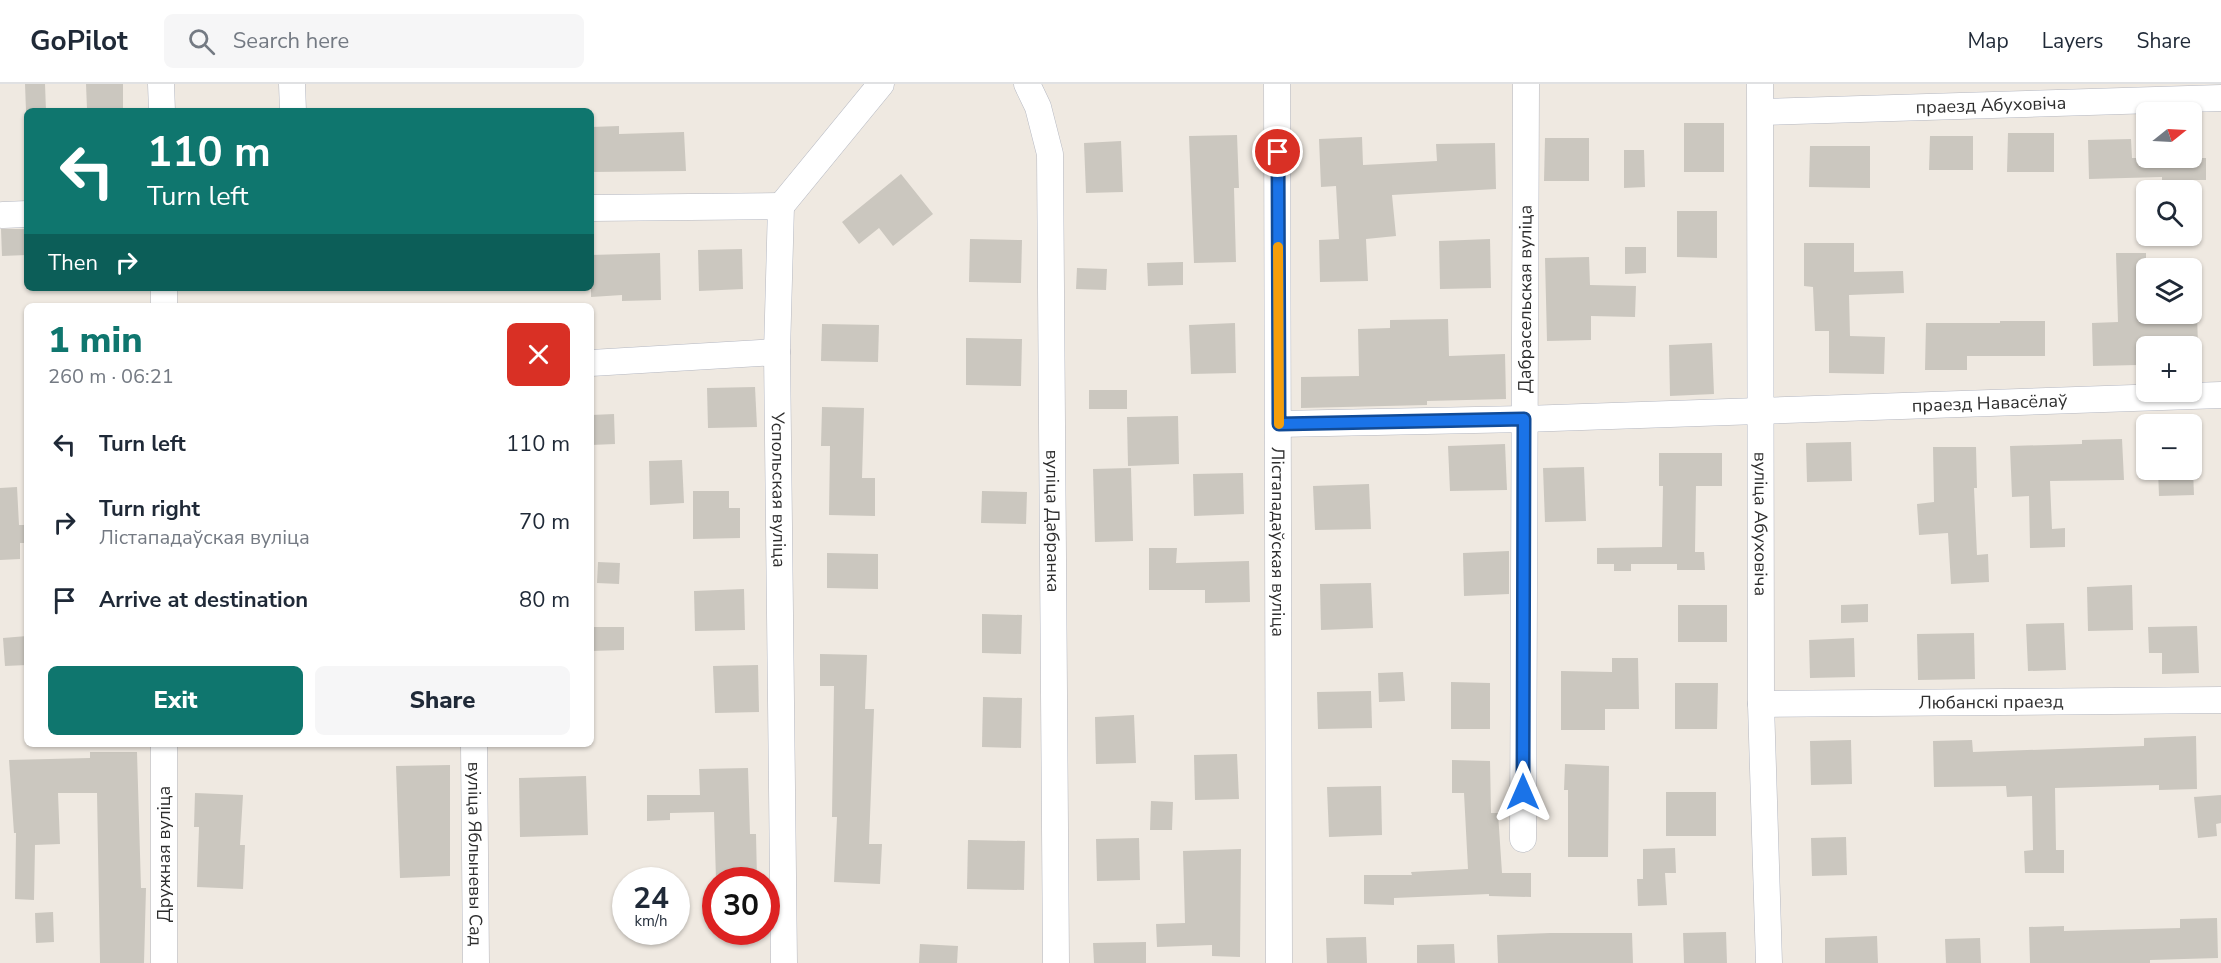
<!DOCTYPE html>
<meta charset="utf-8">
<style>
:root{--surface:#fff;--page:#f6f6f7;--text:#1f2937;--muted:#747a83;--line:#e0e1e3;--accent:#0f766e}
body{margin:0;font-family:"Nunito Sans",sans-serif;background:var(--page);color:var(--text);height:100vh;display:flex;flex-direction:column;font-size:22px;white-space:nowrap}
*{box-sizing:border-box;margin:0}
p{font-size:20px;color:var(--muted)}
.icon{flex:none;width:33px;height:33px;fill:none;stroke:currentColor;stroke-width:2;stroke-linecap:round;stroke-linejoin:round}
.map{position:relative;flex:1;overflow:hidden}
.details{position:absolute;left:24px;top:219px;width:570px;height:444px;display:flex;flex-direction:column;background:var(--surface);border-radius:9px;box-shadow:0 2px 4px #0004}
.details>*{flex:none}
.top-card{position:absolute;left:24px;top:24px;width:570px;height:183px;border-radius:9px;box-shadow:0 2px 4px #0004;background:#0f766e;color:#fff;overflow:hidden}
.needle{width:39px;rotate:72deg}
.tools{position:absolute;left:2136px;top:18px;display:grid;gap:12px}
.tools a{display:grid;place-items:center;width:66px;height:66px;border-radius:9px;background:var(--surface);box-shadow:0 2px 4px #0004;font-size:30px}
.speed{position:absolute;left:612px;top:783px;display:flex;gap:12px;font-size:30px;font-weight:700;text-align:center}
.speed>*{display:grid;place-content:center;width:78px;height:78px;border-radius:50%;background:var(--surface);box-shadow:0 2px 4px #0004;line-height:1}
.speed small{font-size:15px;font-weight:400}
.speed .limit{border:9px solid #d22;background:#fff;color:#111}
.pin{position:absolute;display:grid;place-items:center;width:51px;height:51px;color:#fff;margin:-26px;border:3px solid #fff;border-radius:50%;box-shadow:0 2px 6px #0007}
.me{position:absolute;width:66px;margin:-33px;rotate:0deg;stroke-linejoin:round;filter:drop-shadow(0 0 4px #0008)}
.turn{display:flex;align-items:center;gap:21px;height:126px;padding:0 24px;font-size:27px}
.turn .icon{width:78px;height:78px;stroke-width:2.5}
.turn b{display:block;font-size:42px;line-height:51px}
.then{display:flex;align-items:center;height:57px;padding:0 24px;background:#0003;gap:12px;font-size:22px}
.round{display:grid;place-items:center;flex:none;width:63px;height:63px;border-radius:9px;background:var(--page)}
.headline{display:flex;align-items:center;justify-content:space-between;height:102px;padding:0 24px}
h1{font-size:36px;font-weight:800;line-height:45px;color:var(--accent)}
.button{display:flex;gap:12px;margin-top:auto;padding:12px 24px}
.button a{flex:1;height:69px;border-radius:9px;background:var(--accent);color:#fff;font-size:24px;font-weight:800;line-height:69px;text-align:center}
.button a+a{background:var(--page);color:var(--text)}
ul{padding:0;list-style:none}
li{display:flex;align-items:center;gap:18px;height:78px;padding:0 24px}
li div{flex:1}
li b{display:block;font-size:22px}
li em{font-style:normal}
header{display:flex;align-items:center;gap:36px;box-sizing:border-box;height:84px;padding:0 30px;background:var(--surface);border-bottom:2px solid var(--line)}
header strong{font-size:28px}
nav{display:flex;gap:33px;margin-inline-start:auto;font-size:21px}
.search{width:420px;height:54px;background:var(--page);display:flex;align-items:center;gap:15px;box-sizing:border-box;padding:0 21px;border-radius:9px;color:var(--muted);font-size:22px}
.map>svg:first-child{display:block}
.building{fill:#cbc7bf}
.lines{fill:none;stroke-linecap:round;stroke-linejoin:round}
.minor-casing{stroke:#b4b7c1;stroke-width:27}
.minor{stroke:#fff;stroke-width:26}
.route-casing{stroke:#114b97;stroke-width:15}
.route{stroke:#1a73e8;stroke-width:10}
.slow{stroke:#f59e0b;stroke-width:10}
.labels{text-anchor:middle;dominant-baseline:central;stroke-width:5;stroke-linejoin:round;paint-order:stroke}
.street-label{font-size:18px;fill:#2e2e2e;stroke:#fff}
</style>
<header>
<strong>GoPilot</strong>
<div class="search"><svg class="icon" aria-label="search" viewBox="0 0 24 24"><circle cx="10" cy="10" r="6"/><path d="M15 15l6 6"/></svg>Search here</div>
<nav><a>Map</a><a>Layers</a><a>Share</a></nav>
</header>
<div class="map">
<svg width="2221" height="879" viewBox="0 0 2221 879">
<rect width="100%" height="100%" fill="#efe9e1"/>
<!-- building -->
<g class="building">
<polygon points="25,0 45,0 46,27 26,27"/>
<polygon points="86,0 123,0 123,25 87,25"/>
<rect x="1684" y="39" width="40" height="49"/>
<polygon points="619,42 619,50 684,48 686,87 591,88 591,43"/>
<polygon points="2008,49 2054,49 2054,88 2007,88"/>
<polygon points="1237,51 1239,104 1234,104 1236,178 1194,179 1189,52"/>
<polygon points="1930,52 1973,52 1973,86 1929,86"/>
<polygon points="1362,53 1363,81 1437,77 1436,60 1495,59 1496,105 1392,111 1396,152 1366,155 1368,197 1320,198 1319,156 1339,155 1336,102 1321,103 1319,55"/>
<polygon points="1545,54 1589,54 1589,97 1544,97"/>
<polygon points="2131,55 2132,74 2206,74 2206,96 2162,96 2162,93 2089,95 2088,56"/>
<polygon points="1121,57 1123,108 1086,109 1084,59"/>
<polygon points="1810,62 1870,62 1870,104 1809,103"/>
<polygon points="1624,66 1644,66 1645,103 1624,104"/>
<polygon points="901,90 933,130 893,162 879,144 859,160 842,138"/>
<polygon points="1677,127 1717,127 1717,174 1677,173"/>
<polygon points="1,145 27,145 27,171 2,172"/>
<polygon points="970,155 1022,156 1021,199 969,198"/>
<polygon points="1490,155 1491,204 1440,205 1439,157"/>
<polygon points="1804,159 1854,159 1854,188 1903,187 1904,209 1849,211 1850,252 1885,253 1884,290 1829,289 1829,247 1815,247 1813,203 1804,202"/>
<polygon points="1625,163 1646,163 1646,189 1625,190"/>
<polygon points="742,165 743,205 699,207 698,166"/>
<polygon points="660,169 661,216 622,217 622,211 591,213 591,171"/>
<polygon points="2116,169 2146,169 2146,230 2197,230 2198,262 2137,262 2138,281 2093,282 2092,239 2118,238"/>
<polygon points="1589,173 1590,201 1636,202 1635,233 1591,232 1591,256 1547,257 1545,174"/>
<polygon points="1183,178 1183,201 1148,202 1147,179"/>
<polygon points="1077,184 1107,185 1106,206 1076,205"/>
<polygon points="1448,235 1449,272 1505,270 1506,315 1427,317 1427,321 1301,324 1301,293 1359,292 1358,245 1390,244 1390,236"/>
<polygon points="2000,237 2045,237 2045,272 1967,272 1967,286 1925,286 1926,239 2000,239"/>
<polygon points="1235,239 1236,289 1191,290 1189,241"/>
<polygon points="822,240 879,241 878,278 821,277"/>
<polygon points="966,254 1022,255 1021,302 966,301"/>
<polygon points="1712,259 1714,310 1670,312 1669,261"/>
<polygon points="755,303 757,343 708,344 707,304"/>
<rect x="1089" y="306" width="38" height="19"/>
<polygon points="822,323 864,324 862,394 875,394 875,432 829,431 830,362 821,362"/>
<polygon points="614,330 615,360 591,361 591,331"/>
<polygon points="1178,332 1179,380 1128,382 1127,333"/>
<polygon points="2122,355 2124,396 2050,397 2052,445 2065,444 2065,463 2030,464 2029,412 2012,413 2010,362 2082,360 2082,356"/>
<polygon points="1851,358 1852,397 1807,398 1806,359"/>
<polygon points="1505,360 1507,406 1450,407 1448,362"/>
<polygon points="1933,363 1976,363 1977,404 1974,404 1977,471 1988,470 1989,498 1951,500 1948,449 1919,451 1917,420 1934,418"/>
<polygon points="1659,369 1722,369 1722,402 1696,402 1695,468 1704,468 1705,486 1677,486 1677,480 1631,480 1631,487 1614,487 1614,480 1597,480 1597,464 1662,463 1663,402 1659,402"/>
<polygon points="682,376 684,419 650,421 649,377"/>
<polygon points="1584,383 1586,437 1545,438 1543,384"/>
<polygon points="1131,384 1133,457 1095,458 1093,385"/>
<polygon points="2158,386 2193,386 2194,411 2159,412"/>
<polygon points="1243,389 1244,430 1194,432 1193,390"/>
<polygon points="1369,400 1371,445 1315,446 1313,402"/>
<polygon points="17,403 19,441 27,441 27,459 20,459 20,475 0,476 0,404"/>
<polygon points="693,407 729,407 729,424 740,424 740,454 693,455"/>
<polygon points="982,407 1027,408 1026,440 981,439"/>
<polygon points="1149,464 1177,464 1176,479 1249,477 1250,518 1205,519 1205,506 1149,506"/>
<polygon points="1509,467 1509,510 1464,512 1463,469"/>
<polygon points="827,469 878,470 878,505 827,504"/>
<polygon points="598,478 620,479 619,500 597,499"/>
<polygon points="1371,499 1373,544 1321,546 1320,500"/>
<polygon points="2132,501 2133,546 2088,547 2087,503"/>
<polygon points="744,505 745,546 695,547 694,507"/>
<polygon points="1868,520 1868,538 1841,539 1841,521"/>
<rect x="1678" y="521" width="49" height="37"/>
<polygon points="982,530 1022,531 1021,570 982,569"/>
<polygon points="2064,539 2066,586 2028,587 2026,540"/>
<polygon points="2197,542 2199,589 2162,590 2162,569 2149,569 2148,543"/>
<polygon points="591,543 624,543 624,566 591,567"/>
<polygon points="1974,549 1975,595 1918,596 1917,550"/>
<polygon points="27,552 27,581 5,582 3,554"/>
<polygon points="1854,554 1855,593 1810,594 1809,556"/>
<polygon points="820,570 867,571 865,625 874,625 869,760 882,760 880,800 834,798 837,733 832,733 834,602 820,602"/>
<polygon points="1612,574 1638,574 1639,625 1605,625 1605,646 1561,646 1561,587 1612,588"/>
<polygon points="758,581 759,628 715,629 713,582"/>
<polygon points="1403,588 1405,617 1379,618 1378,589"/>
<polygon points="1451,598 1490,599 1490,645 1451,645"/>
<polygon points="1675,599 1718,599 1717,645 1675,645"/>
<polygon points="1371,607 1372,644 1318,645 1317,608"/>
<polygon points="983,613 1022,614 1021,664 982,663"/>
<polygon points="1134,631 1136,679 1096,680 1095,633"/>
<polygon points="2196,652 2197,705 2159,706 2159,701 2055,704 2056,766 2064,766 2064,789 2025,789 2024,767 2033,766 2032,712 2007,713 2006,702 1934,703 1933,657 1972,656 1973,668 2144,662 2144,654"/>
<polygon points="1851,656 1852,700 1811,701 1810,657"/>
<polygon points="90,668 137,668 141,804 146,804 144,879 100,879 97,709 58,709 60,760 35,761 34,816 15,815 16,749 14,749 9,676 90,674"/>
<polygon points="1237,670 1239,715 1195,716 1194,671"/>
<polygon points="1452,676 1490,677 1491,729 1498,729 1502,789 1531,789 1531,813 1489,812 1489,810 1394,814 1394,821 1364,820 1364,791 1412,791 1411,788 1468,785 1464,709 1452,709"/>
<polygon points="1565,680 1609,682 1608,773 1568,773 1568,706 1564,706"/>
<polygon points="450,681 450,792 400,794 396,682"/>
<polygon points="748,684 750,750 756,750 757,796 716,796 714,728 670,729 670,736 647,737 647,711 700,711 699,685"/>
<polygon points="586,692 588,751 520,753 519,694"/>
<polygon points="1381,702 1382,751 1329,753 1327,703"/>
<rect x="1666" y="708" width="50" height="44"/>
<polygon points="195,709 243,711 240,761 245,761 243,805 197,803 199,743 194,743"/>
<polygon points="2221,711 2221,739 2216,740 2217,752 2198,754 2194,713"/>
<polygon points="1151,717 1173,718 1172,746 1150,746"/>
<polygon points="1846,753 1847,791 1812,792 1811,754"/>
<polygon points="1139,754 1140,796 1097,797 1096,755"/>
<polygon points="968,756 1025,757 1024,806 967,805"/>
<polygon points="1675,764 1676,789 1665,789 1667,821 1638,822 1637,795 1643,795 1643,765"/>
<polygon points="1241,765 1240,873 1212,872 1212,861 1157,863 1156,840 1185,839 1183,767"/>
<polygon points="53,828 54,858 36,859 35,829"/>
<polygon points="2217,834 2218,874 2150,876 2150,879 2030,879 2029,843 2064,842 2064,847 2180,844 2180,835"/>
<polygon points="1726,848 1727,879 1684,879 1683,849"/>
<polygon points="1550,849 1632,849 1633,879 1498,879 1497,851"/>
<polygon points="1877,852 1878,879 1825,879 1825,854"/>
<polygon points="1366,853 1367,879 1327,879 1326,854"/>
<polygon points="1980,854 1981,879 1946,879 1945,855"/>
<polygon points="1146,858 1146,879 1094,879 1093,859"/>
<polygon points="920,860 958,862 957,879 919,879"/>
<polygon points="1454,860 1455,879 1417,879 1417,861"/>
</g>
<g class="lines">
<!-- minor casing -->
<g class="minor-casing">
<g id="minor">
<polyline points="161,0 162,27"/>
<polyline points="292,0 293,27"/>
<path id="s1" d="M1027,0L1038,23L1050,70L1056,879"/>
<path id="s2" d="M1277,0L1279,879"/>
<path id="s3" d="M1760,0L1761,620L1769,879"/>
<path id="s4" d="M1761,28L2221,14"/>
<polyline points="781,122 881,0"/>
<path id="s5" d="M591,124L781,122L777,268L784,879"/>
<polyline points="3,131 27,130"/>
<polyline points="164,204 164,222"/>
<polyline points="591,279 777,268"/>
<path id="s6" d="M1279,340L1524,335L2221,311"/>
<path id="s7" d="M1761,620L2221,616"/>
<path id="s8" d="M474,660L476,879"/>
<path id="s9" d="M1523,755L1526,0"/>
<polyline points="164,879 164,660"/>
</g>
</g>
<!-- minor -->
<use href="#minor" class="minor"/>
</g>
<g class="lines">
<!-- route casing -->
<g class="route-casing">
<polyline id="route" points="1278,68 1279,340 1524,335 1523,708"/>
</g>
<!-- route -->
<use href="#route" class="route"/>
<!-- slow -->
<polyline class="slow" points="1278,163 1279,340"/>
</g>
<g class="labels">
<!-- street labels -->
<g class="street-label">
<text stroke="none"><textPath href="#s4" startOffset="230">праезд Абуховіча</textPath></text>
<text stroke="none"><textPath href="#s9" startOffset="540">Дабрасельская вуліца</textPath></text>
<text stroke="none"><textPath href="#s6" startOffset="711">праезд Навасёлаў</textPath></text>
<text stroke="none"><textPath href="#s5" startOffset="474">Успольская вуліца</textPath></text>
<text stroke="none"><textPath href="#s1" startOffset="441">вуліца Дабранка</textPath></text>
<text stroke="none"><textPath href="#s3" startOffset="440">вуліца Абуховіча</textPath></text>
<text stroke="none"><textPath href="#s2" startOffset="458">Лістападаўская вуліца</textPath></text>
<text stroke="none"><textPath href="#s7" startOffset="230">Любанскі праезд</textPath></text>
<text transform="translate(164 770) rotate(-90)">Дружная вуліца</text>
<text stroke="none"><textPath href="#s8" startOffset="110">вуліца Яблыневы Сад</textPath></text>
</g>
</g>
</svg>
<div class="tools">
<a><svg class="needle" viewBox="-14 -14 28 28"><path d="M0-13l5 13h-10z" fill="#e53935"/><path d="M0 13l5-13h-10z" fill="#747a83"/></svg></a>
<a><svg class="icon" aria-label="search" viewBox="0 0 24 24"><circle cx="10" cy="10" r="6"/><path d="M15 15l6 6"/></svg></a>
<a><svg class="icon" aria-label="layers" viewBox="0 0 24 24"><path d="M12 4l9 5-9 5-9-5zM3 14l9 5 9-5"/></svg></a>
<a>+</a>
<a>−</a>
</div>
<div class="speed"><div>24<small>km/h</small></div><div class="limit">30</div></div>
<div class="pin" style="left:1278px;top:68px;background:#d93025"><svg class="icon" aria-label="arrive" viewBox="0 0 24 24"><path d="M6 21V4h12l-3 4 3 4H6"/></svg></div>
<svg class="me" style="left:1523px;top:708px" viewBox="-20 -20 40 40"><path d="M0-17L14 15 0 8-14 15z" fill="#1a73e8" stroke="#fff" stroke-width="4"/></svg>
<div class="top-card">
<div class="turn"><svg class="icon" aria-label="left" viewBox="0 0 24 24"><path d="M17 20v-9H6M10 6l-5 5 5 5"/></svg><div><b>110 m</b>Turn left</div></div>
<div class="then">Then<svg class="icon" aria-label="right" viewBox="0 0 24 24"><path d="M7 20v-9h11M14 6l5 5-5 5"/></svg></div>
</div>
<section class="details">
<div class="headline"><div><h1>1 min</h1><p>260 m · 06:21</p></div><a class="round" style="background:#d93025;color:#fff"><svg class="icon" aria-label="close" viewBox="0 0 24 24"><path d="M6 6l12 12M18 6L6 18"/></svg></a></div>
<ul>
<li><svg class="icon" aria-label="left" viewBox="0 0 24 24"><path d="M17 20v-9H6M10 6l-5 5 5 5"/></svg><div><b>Turn left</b></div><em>110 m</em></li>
<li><svg class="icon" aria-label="right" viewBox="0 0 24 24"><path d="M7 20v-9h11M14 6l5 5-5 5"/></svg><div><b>Turn right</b><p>Лістападаўская вуліца</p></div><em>70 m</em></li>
<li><svg class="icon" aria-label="arrive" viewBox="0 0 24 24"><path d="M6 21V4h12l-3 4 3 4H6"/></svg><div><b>Arrive at destination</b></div><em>80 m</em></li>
</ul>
<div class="button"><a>Exit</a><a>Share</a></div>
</section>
</div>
